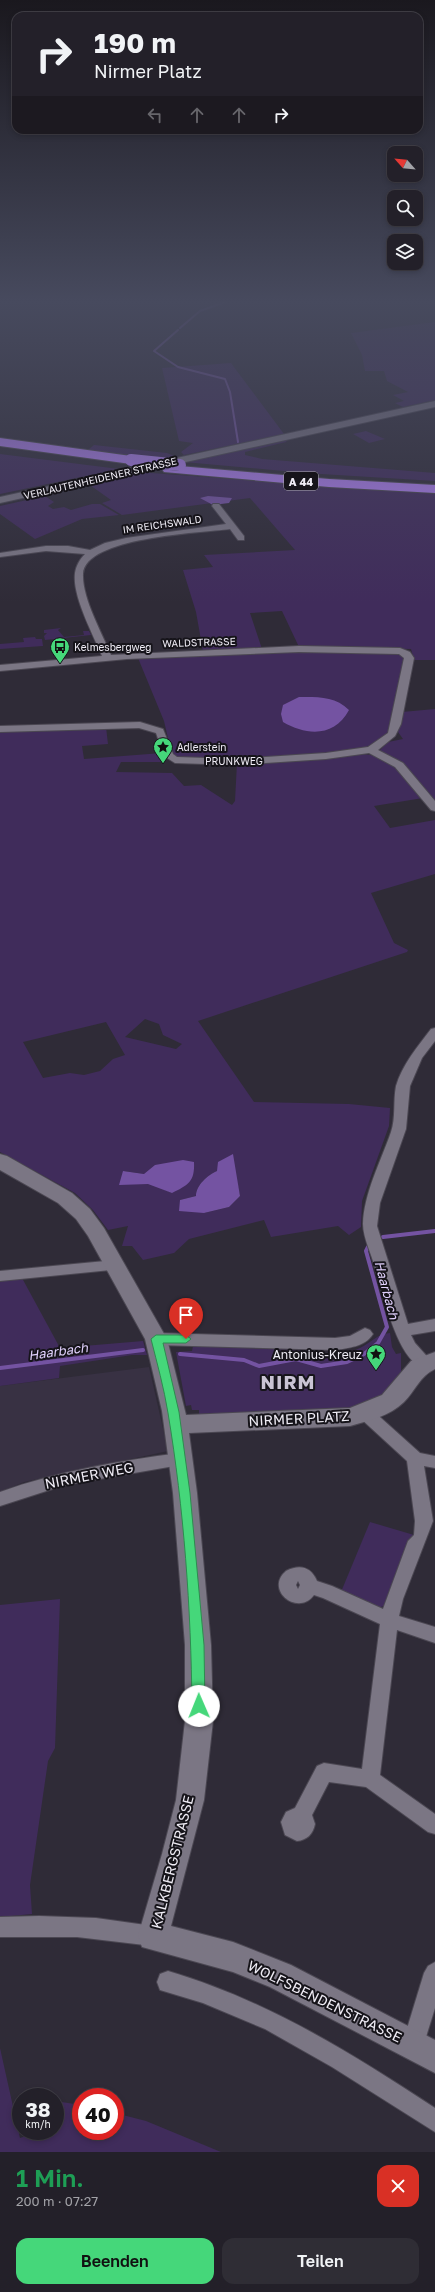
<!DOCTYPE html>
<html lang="de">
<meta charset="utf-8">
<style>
:root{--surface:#232029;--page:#2f2d35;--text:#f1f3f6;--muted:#a3a3a8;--line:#403e46;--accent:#45d77a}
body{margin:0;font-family:"Golos Text",sans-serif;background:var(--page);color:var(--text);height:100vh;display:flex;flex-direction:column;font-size:15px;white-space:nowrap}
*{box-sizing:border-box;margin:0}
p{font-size:13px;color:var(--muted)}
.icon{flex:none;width:22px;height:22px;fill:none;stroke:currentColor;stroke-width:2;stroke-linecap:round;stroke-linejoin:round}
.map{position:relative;height:2152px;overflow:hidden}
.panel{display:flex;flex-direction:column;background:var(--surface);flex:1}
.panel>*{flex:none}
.hud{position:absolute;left:12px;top:12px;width:411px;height:122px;border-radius:12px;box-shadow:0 2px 6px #0003,0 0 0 1px var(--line);background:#232029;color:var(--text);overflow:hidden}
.needle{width:26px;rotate:297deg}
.buttons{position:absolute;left:387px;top:146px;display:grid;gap:8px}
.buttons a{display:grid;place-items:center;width:36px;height:36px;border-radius:8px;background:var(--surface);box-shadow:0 2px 6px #0003,0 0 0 1px var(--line);font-size:20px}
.speed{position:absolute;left:12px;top:2088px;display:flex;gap:8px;font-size:20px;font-weight:700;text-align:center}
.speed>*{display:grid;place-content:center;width:52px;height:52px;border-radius:50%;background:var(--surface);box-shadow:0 2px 6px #0003,0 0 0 1px var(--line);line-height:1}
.speed small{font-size:10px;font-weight:400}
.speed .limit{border:6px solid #d22;background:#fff;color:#111}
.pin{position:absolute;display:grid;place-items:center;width:34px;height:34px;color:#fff;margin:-41px -17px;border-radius:50% 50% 50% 0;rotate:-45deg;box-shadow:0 0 4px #0007}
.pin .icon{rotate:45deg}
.me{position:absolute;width:44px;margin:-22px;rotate:359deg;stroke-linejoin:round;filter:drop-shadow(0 0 3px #0008)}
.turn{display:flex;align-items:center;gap:14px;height:84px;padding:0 16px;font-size:18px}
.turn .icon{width:52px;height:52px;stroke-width:2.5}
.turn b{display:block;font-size:28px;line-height:34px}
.lanes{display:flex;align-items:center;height:38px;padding:0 16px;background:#0003;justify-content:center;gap:20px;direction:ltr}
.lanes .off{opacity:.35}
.round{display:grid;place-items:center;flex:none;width:42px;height:42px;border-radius:12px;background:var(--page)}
.summary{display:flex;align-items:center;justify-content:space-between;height:68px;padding:0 16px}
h1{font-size:24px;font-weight:600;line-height:30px;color:#1e9e55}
.primary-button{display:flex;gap:8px;margin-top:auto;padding:8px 16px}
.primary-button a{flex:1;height:46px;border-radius:12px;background:var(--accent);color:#111;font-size:16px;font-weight:600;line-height:46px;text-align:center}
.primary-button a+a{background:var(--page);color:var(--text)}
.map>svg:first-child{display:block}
.built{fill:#383143}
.green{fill:#402c5b;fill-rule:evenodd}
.water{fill:#7453a2}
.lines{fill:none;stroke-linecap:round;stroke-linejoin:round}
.stream-far1{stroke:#7453a2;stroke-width:2}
.stream{stroke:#7453a2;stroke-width:4}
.street-casing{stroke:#4b4752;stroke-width:2}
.secondary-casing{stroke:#4b4752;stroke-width:2}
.highway-casing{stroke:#4b4752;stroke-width:2}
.street{fill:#7b7684;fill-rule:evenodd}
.secondary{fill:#7b7684;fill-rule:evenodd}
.highway{fill:#ad7eef;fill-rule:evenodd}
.highway-bridge-casing{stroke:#4b4752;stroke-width:12;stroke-linecap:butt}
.highway-bridge{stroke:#ad7eef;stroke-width:12}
.route{fill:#45d77a;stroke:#2d8c4f}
.labels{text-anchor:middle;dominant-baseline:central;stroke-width:4;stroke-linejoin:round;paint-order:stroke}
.far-street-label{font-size:10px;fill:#efecf5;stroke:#16141a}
.far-poi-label{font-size:10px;fill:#efecf5;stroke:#16141a;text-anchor:start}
.shield{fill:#16141a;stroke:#aeabb3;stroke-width:1}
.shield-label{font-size:11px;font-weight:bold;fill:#efecf5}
.poi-label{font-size:12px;fill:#efecf5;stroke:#16141a;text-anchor:end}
.water-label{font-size:13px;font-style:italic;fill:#e0d0fc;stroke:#16141a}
.near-street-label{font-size:14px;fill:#efecf5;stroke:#16141a}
.near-district-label{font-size:19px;font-weight:bold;letter-spacing:1px;fill:#cac4d4;stroke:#16141a}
</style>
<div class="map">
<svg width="435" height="2152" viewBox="0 0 435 2152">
<rect width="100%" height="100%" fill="#2f2b37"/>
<!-- built -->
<polygon class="built" points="149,1367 168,1451 24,1482 0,1492 0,1386"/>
<!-- green -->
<g class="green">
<polygon points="435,322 435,400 403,407 395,403 404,401 393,395 408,392 387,381 384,371 365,371 362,355 351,333"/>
<polygon points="231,363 284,434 184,455 181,452 193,443 179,441 162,368"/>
<polygon points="366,431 385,439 369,443 353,434"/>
<polygon points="288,439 286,442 245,452 245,455 262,459 435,473 435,481 305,473 184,462"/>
<polygon points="94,445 167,453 174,456 162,460 88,450"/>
<polygon points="0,454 119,469 0,494"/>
<polygon points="138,472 435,494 435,660 414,660 411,649 299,647 282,611 250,613 262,649 203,651 196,612 183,570 213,567 204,555 295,550 250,498 122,515 102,503 111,500 87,483"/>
<polygon points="45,496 54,502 48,506 53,509 64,507 71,510 92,504 100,504 119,515 82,519 35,539 0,514 0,506"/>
<polygon points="61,628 58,630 64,637 84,635 83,631 89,631 91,635 45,640 44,636 47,633 44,633 44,630"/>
<polygon points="35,637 36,639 42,639 43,646 0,649 0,644 24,642 23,638"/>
<polygon points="299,650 400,653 406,658 388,734 367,747 325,754 236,760 178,758 172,755 164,721 138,658"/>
<polygon points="435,709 435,803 380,750 388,742 403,739 398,732 402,712"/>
<path d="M106,727L108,744L82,746L84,759L162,753L164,762H121L116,772L172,773L184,786L201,785L232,805L235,801L237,763L360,754C389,754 406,778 423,798L374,806L390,828L435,820V874L371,893L394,943L408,950L407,952L198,1021L254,1102L349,1104L390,1108L389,1126L362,1201L361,1227L349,1235L338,1226L271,1237L264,1220L189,1239L174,1253L143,1260L132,1246H122L128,1226L108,1230L93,1210L75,1193L0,1152V730ZM145,1019L159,1024L163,1035L182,1044L176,1049L125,1037ZM106,1022L125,1055L113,1059L100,1071L84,1075L70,1073L43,1078L23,1042ZM123,1171L144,1174L172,1193ZM217,1171L236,1177L240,1196L229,1207L204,1213L180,1200L196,1196C196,1185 208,1175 217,1171Z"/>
<polygon points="22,1278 60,1348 143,1341 147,1355 132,1355 60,1366 59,1378 0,1386 0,1281"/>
<path d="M390,1333L392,1347L396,1354L401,1353V1373L384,1394L347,1410L199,1415V1410H192L191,1405L186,1406L176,1352L192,1351L193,1346L320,1351V1354C334,1353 348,1354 360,1348C372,1342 377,1334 390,1333Z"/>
<polygon points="370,1522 414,1535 387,1605 378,1608 341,1592"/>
<polygon points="60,1599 55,1748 48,1761 30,1885 32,1914 0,1917 0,1605"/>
<polygon points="0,2048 20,2138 29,2135 28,2131 55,2131 55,2101 81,2105 81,2131 115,2131 115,2113 146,2121 221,2152 0,2152"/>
</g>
<!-- water -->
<g class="water">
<polygon points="208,496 232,498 229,503 213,505 200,498"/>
<path d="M299,697C318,697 335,696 349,710C335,737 307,736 283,722L281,714L283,705Z"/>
<path d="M233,1154L240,1196L229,1207L204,1213L179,1211L180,1200L196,1196C196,1185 208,1175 217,1171L218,1162Z"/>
<path d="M183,1160L194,1162C195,1182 188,1185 172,1193L148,1184L119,1185L123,1171L144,1174L155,1165Z"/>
</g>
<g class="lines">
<!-- stream-far1 -->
<g class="stream-far1">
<polyline points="180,328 200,311 228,301"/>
<polyline points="178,330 154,351 178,367 225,379 230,392 238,442"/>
</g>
<!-- stream -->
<g class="stream">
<polyline points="383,1237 435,1231"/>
<polyline points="180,1354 244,1360 259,1366 296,1359 321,1366 347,1362 364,1354 378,1343 387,1327 366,1251 368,1247"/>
<polyline points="0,1368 143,1350"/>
</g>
<!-- street casing -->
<g class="street-casing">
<g id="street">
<path d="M213,504H219L244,536V540H238L230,529C200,533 85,537 83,574C82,598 102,633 111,655L299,646L400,648L410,652L414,658L401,724L395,736L378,750L403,763L435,801V811L431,810L395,767L369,753L326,759L237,765L175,763L164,756L156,733L139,728L0,732V726L140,722L163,729L173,754L177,757L237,759L326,753L368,747L388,733L404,658L399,654L299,652L127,659L0,671V665L102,656C93,634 72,596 75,573C76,566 80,559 85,554L46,551L0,557V553L46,546H68L90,550L105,543L126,538L226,524L212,506Z"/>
<path d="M435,1028V1041L422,1058L410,1086L406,1129L380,1203L377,1226L408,1324L435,1319V1331L411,1335L415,1343L433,1363L431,1367C400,1376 382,1289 375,1268C372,1255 363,1238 363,1224C364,1193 381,1161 391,1132C396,1118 393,1101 396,1086C402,1065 418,1046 431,1029Z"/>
<polygon points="116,1260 121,1261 123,1265 121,1269 0,1281 0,1271"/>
<path d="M365,1328L370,1330L373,1334C365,1347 348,1348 335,1350L156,1345L151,1343L148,1339L151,1335L156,1333L335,1338L350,1336Z"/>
<path d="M365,1407L371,1409L420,1453L435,1456V1468L424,1466L433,1521L403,1599L399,1616L435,1627V1643L397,1630L380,1775L435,1814V1834L428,1832L366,1787L329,1782L312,1815L315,1824C313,1834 307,1840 297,1841L285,1835L281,1822L286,1812L295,1808L317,1766L324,1763L362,1769L380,1624L323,1598L314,1595C298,1617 264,1590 286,1571C300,1564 311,1567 317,1581L332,1586L383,1609L408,1541L414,1535L415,1521L407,1461L359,1417L357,1413L359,1409ZM298,1581L300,1585L298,1589L296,1585Z"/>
<path d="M180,1453L186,1454L188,1459L186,1464L65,1485L0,1506V1492C58,1471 119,1461 180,1453Z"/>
<polygon points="39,1916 96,1918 153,1926 160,1929 163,1936 160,1943 153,1946 77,1937 0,1937 0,1917"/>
<polygon points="435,1962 435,2008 421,2053 413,2056 405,2053 402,2045 424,1973 428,1966"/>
<path d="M168,1971C266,2000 350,2052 435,2108V2132L332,2067L265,2029L203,2003L160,1990L157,1982L160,1974Z"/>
</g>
</g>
<!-- secondary casing -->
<g class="secondary-casing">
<g id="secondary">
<polygon points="435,401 435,407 0,503 0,497"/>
<path d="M0,1154L7,1156L72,1193L90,1209L104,1228L167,1339L186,1415L350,1408L382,1395L411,1361L435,1352V1369C420,1376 415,1391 404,1402C390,1416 368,1421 350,1426L189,1433L197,1493L211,1645L213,1721L204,1800L171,1926L233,1942L291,1965L435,2040V2073L270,1987L233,1972L142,1947L138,1936L162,1854L176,1800L185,1721V1645L173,1493L162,1411L145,1339L88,1236L76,1219L58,1203L0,1170Z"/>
</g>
</g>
<!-- highway casing -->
<g class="highway-casing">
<g id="highway">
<polygon points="0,438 131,456 137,460 131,464 0,446"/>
<polygon points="168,465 329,479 435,485 435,493 329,487 164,472 162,469 164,466"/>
</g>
</g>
<!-- street -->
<use href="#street" class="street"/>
<!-- secondary -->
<use href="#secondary" class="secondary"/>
<!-- highway -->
<use href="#highway" class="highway"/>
<!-- highway-bridge casing -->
<g class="highway-bridge-casing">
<polyline id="highway-bridge" points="131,460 180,465"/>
</g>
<!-- highway-bridge -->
<use href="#highway-bridge" class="highway-bridge"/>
</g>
<!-- sky -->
<linearGradient id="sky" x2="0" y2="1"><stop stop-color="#1a181e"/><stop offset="0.5" stop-color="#474a5e"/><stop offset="1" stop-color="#474a5e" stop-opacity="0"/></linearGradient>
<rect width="435" height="603" fill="url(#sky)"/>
<!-- route -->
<path class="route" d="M156,1335H186L191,1339L186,1343H163L179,1412L190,1493L204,1645L205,1706L204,1710L199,1712L194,1710L192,1706C191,1608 184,1509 168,1413C164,1388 157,1363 151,1339Z"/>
<!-- icons -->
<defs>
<g id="bus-pin" transform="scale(1)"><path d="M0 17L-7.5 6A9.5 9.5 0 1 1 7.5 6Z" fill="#45d77a" stroke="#16141a"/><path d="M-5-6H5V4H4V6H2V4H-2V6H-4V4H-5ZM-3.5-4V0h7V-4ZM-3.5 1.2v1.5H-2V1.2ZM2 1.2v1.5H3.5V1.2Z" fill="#111"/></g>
<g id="sight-pin" transform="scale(1)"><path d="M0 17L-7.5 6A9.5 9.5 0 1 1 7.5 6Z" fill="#45d77a" stroke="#16141a"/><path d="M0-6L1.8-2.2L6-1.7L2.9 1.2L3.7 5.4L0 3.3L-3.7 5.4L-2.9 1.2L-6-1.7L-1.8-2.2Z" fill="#111"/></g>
</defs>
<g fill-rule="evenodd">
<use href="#bus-pin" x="60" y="647"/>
<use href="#sight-pin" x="163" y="747"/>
<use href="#sight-pin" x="376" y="1354"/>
</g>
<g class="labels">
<!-- far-street labels -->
<g class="far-street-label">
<text transform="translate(100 478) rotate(-13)">VERLAUTENHEIDENER STRASSE</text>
<text transform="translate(162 524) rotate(-8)">IM REICHSWALD</text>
<text transform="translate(199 642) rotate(-2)">WALDSTRASSE</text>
<text x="234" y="761">PRUNKWEG</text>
</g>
<!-- far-poi labels -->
<g class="far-poi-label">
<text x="74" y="647">Kelmesbergweg</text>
<text x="177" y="747">Adlerstein</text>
</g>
<!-- shield labels -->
<rect class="shield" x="284" y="472" width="34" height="18" rx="3"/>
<g class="shield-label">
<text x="301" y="481">A 44</text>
</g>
<!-- poi labels -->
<g class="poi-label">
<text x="362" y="1354">Antonius-Kreuz</text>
</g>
<!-- water labels -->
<g class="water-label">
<text transform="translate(387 1290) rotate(75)">Haarbach</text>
<text transform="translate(58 1351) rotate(-8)">Haarbach</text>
</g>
<!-- near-street labels -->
<g class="near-street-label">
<text transform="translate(299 1418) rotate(-3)">NIRMER PLATZ</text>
<text transform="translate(89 1475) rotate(-11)">NIRMER WEG</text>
<text transform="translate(172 1862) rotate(-76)">KALKBERGSTRASSE</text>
<text transform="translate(325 2001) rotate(26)">WOLFSBENDENSTRASSE</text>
</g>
<!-- near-district labels -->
<g class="near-district-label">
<text x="288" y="1381">NIRM</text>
</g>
</g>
</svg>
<div class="buttons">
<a><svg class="needle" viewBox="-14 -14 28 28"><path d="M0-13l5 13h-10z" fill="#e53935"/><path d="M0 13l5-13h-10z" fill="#a3a3a8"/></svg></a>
<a><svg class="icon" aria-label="search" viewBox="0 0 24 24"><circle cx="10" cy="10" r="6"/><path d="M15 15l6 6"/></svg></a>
<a><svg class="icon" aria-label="layers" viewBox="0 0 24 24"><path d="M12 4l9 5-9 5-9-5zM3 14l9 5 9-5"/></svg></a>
</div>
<div class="speed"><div>38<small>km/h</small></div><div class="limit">40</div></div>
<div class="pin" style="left:186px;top:1339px;background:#d93025"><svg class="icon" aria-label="arrive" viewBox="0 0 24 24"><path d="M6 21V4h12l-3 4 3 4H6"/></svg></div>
<svg class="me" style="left:199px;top:1706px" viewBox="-20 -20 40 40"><circle r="19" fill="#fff"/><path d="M0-13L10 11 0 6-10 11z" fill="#45d77a"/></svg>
<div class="hud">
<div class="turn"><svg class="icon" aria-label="right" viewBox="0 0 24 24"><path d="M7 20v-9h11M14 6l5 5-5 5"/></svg><div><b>190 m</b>Nirmer Platz</div></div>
<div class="lanes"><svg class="icon off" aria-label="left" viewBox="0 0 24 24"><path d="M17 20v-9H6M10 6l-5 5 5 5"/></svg><svg class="icon off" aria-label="ahead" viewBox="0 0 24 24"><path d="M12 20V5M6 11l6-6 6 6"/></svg><svg class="icon off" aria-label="ahead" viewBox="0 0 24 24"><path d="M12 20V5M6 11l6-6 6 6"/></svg><svg class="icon" aria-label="right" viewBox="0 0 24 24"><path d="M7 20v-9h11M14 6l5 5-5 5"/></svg></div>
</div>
</div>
<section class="panel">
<div class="summary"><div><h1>1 Min.</h1><p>200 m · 07:27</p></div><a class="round" style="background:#d93025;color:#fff"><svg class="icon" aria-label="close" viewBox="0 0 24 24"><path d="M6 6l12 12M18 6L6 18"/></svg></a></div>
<div class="primary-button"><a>Beenden</a><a>Teilen</a></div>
</section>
